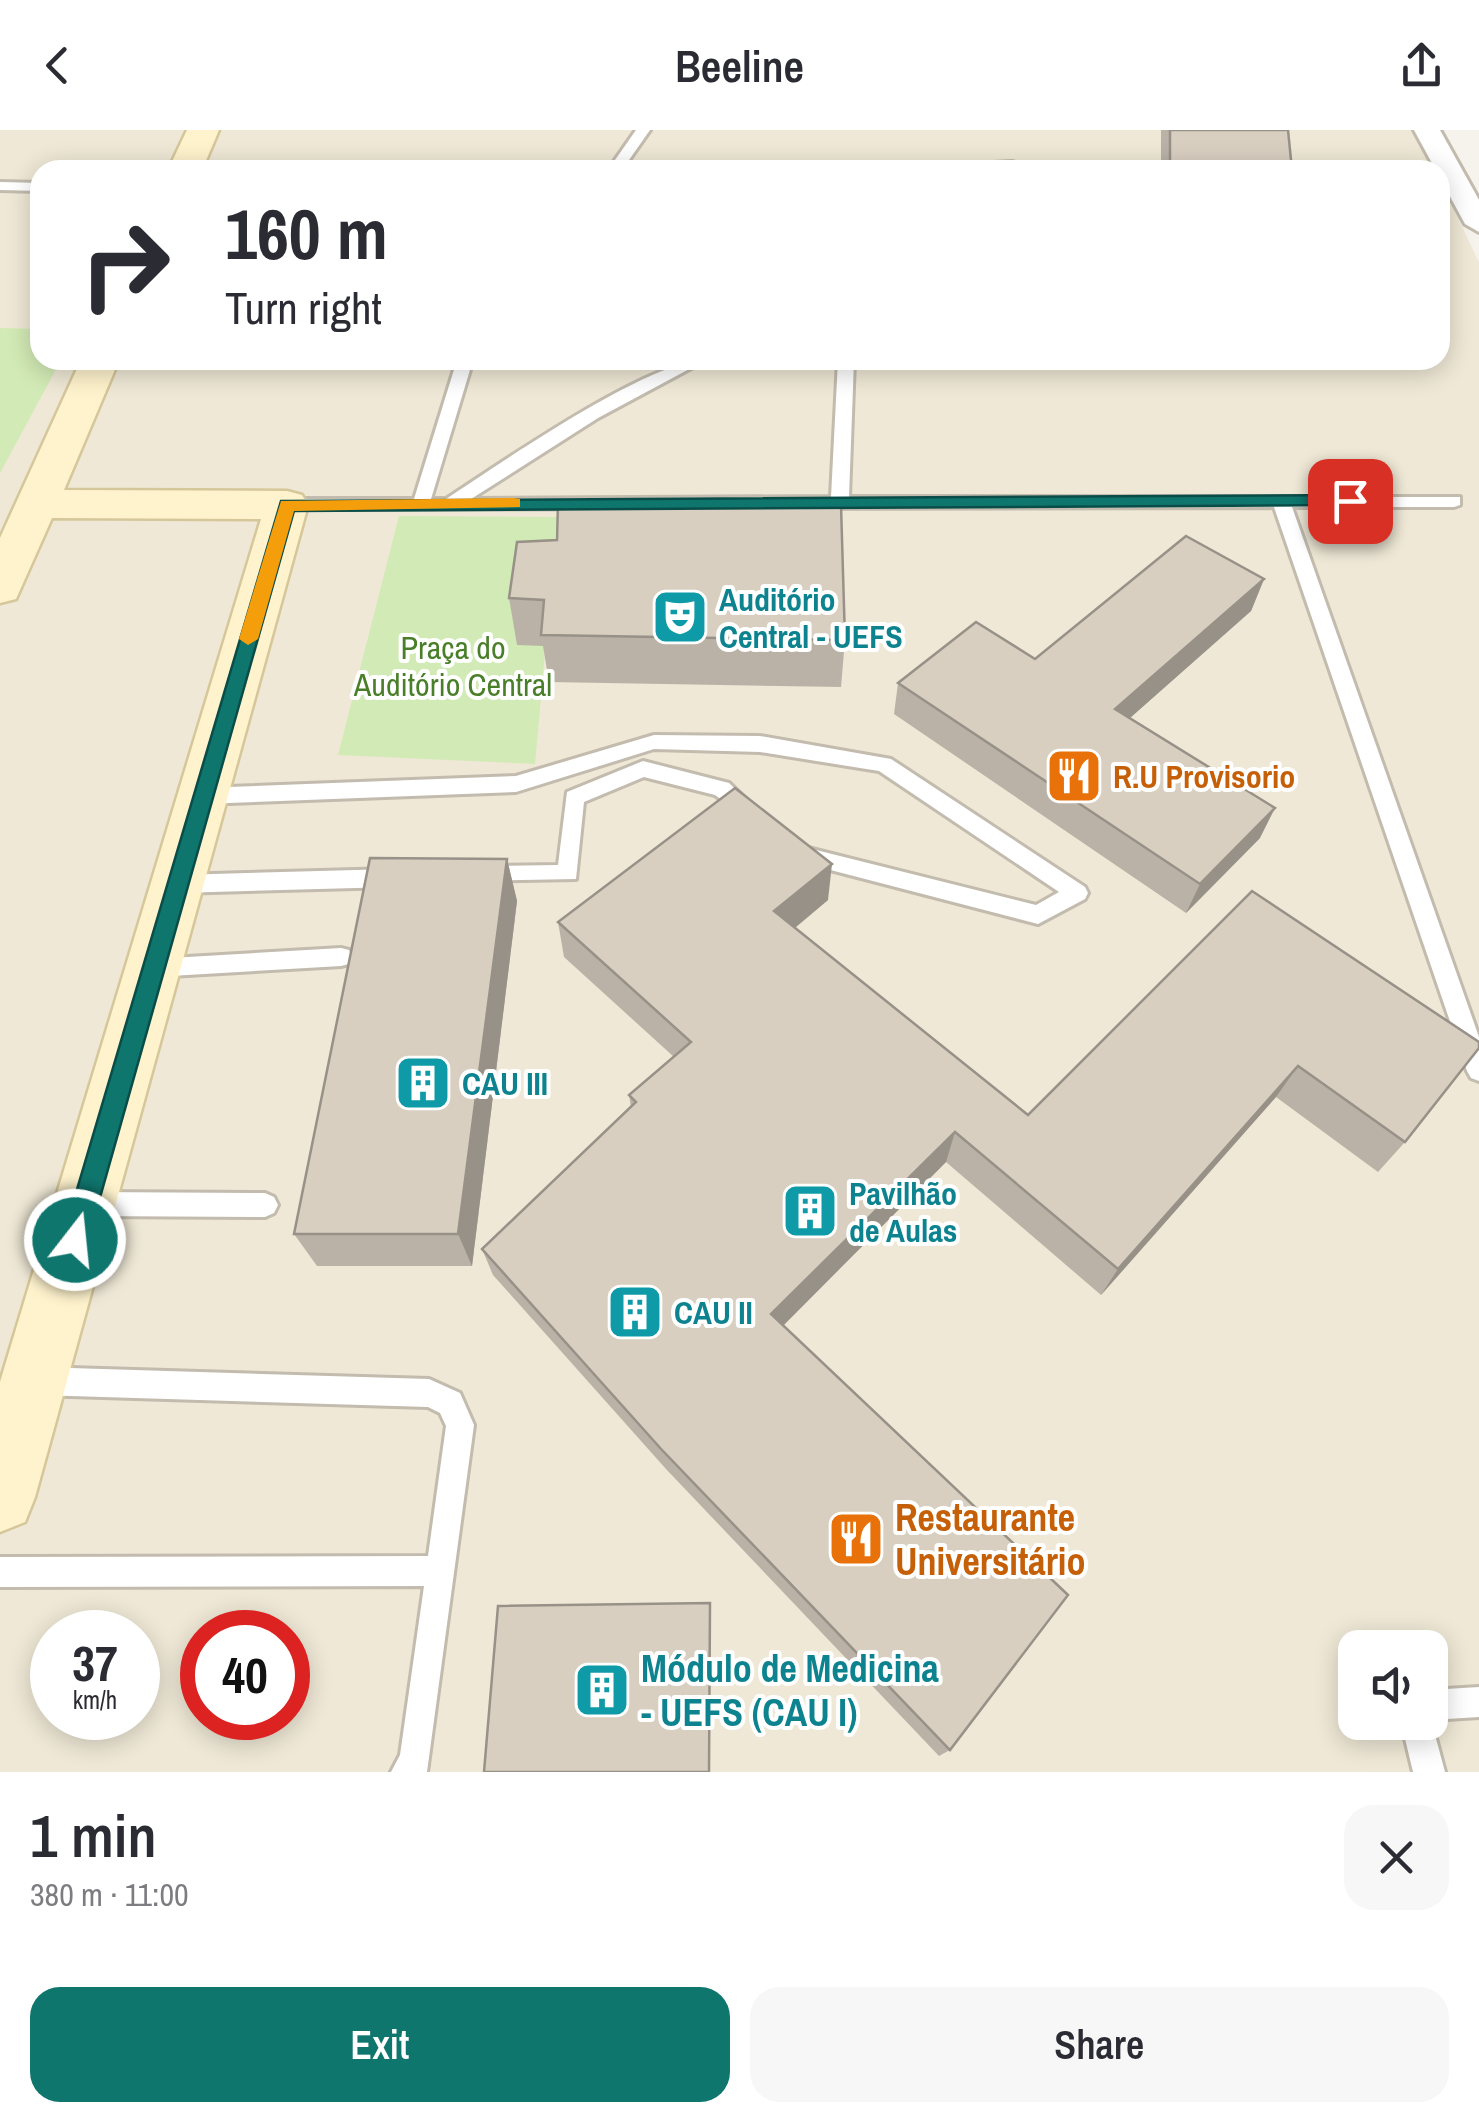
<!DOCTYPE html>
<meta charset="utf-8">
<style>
:root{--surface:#fff;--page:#f7f7f7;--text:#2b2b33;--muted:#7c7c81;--accent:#0f766e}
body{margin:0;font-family:"Archivo Narrow",sans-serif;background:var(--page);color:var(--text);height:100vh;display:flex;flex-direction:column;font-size:38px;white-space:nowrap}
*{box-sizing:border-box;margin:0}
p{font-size:32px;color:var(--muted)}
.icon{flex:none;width:55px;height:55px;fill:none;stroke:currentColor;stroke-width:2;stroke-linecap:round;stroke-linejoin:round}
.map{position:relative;height:1642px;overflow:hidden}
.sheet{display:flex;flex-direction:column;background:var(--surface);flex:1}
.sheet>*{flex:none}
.hud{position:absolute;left:30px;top:30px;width:1420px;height:210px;border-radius:30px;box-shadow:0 5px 25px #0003;background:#fff;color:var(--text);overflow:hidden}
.fabs{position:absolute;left:1338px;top:1500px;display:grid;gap:20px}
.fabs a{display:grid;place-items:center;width:110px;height:110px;border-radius:20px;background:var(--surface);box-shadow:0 5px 25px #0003;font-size:50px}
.speed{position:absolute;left:30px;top:1480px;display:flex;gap:20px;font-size:50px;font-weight:700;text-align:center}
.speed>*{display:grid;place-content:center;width:130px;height:130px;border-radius:50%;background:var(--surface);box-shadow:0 5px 25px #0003;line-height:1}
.speed small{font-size:25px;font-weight:400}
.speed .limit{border:15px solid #d22;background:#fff;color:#111}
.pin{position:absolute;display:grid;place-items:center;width:85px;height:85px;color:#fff;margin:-42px;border-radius:20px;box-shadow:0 5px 15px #0006}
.me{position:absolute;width:110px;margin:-55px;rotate:16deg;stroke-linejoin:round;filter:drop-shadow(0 0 8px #0008)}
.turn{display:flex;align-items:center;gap:35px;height:210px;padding:0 30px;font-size:45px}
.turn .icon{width:130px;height:130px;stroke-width:2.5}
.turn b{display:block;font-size:70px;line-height:85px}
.round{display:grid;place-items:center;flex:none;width:105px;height:105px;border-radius:30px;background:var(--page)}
.overview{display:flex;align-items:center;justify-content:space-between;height:170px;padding:0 30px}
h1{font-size:60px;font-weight:600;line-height:75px}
.primary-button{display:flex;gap:20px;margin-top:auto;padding:20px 30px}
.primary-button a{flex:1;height:115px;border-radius:30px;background:var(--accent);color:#fff;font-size:40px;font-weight:600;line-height:115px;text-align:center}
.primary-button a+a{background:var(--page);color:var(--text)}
header{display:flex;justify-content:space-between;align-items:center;height:130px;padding:0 30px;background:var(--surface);font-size:45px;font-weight:600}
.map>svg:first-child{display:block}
.education{fill:#efe8d6;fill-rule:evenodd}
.green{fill:#d2eab5}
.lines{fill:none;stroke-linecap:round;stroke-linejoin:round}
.lane-casing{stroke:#c2bbae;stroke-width:6}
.street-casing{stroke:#c2bbae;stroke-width:6}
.secondary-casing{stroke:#d6c79b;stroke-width:5}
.lane{fill:#fff;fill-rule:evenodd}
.street{fill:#fff;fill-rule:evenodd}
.secondary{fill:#fff3cd;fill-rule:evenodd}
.wall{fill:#bab2a6}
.shaded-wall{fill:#979187}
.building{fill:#d8cfc1;stroke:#979187;stroke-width:2.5}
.route{fill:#0f766e;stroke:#0a4d48;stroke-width:2.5}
.slow{fill:#f59e0b}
.labels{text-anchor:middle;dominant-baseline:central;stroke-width:8;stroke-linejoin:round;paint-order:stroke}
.culture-label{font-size:32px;font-weight:bold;fill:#0d838f;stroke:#fff;text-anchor:start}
.park-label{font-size:32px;fill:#4a7f2a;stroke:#fff}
.food-label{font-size:32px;font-weight:bold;fill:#c56008;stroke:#fff;text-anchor:start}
.near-food-label{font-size:38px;font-weight:bold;fill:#c56008;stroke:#fff;text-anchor:start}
.near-culture-label{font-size:38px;font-weight:bold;fill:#0d838f;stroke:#fff;text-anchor:start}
</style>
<header><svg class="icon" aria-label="back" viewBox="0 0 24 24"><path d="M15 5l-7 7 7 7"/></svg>Beeline<svg class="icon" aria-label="share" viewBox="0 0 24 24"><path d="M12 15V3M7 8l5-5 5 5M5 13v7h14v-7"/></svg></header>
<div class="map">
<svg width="1479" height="1642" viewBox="0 0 1479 1642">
<rect width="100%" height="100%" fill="#f6f3ec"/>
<!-- education -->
<path class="education" d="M0,0H1416L1435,40H40V230H1440V51L1479,132V1642H0ZM52,1502H138V1588H52ZM202,1502H288V1588H202ZM1355,1518H1430V1592H1355Z"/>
<!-- green -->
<g class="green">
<polygon points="0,198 40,199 40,230 61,230 0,343"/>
<polygon points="399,386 557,387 535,634 338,625"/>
</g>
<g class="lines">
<!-- lane casing -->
<g class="lane-casing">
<g id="lane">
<polygon points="636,0 650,0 622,40 608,40"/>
<polygon points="1012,32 1041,40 929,40 936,36"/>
<polygon points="0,52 40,53 40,61 0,60"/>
<path d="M457,230H473L431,369H446C500,334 648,230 706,230L598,288L471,369L831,367L838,230H854L849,367H1460V375L1454,377H1292L1479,907V951L1471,948L1467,941L1274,377L281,379L278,375L287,369H414Z"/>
<polygon points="654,605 760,606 891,629 1085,757 1088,763 1085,769 1038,794 792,730 789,724 800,716 1036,775 1059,762 879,641 760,622 654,619 516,662 202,674 192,666 202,658 516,646"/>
<polygon points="643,631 729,653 758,681 748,689 715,665 644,647 584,672 576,749 472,751 469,745 480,736 558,735 567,662"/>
<polygon points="393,739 404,748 393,757 177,763 169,760 166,754 169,748 177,745"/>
<polygon points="341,818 349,820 352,827 349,834 341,836 153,847 145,845 142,838 145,831 153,829"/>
<polygon points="89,1062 265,1063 274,1067 278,1075 274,1083 265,1087 89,1086 80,1082 76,1074 80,1066"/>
<polygon points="38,1237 429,1249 460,1263 474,1295 427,1642 391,1642 400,1625 424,1456 0,1457 0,1427 428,1426 446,1296 440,1283 428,1277 38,1265 28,1261 24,1251 28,1241"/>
<polygon points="1479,1557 1479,1587 1431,1590 1445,1642 1413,1642 1401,1592 1430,1592 1430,1560"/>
</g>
</g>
<!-- street casing -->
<g class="street-casing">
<polygon id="street" points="1414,0 1440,0 1479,70 1479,102 1465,94"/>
</g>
<!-- secondary casing -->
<g class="secondary-casing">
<g id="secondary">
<polygon points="187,0 219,0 202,40 168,40"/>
<polygon points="81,230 119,230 64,360 287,361 302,365 308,375 35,1367 25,1392 0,1402 0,1252 261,389 52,388 16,469 0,473 0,408"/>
</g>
</g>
<!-- lane -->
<use href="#lane" class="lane"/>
<!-- street -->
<use href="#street" class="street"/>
<!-- secondary -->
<use href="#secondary" class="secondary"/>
</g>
<!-- wall -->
<g class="wall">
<polygon points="1161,0 1288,0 1292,40 1161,40"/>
<polygon points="517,412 845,510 841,557 549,552 543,516 517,515 509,468"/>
<polygon points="1264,449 1251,481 1130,588 1260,708 1186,783 894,584 898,553 1035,529"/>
<polygon points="507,729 517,771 472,1136 317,1136 294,1104"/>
<polygon points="1252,761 1405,1012 1378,1042 1276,967 1101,1165 946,1032 783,1195 950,1620 939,1626 666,1339 493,1145 482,1119 631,977 629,965 674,927 564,827 558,792 828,770 795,798 1028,985"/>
</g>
<!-- shaded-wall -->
<g class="shaded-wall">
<polygon points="1264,449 1251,481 1105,610 1115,579"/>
<polygon points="1275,678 1260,708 1186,783 1200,754"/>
<polygon points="507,729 517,771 472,1136 458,1104"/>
<polygon points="832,734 828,770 773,816 774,781"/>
<polygon points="1298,936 1276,967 1101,1165 1118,1139"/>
<polygon points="955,1002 946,1032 770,1209 771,1184"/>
</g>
<!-- building -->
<g class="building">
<polygon points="1170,0 1288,0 1292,40 1170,40"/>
<polygon points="558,372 841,375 845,510 541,505 544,470 509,468 517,412 557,410"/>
<polygon points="1186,406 1264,449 1115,579 1275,678 1200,754 898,553 976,492 1035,529"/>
<polygon points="735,658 832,734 774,781 1028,985 1252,761 1479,912 1479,918 1405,1012 1298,936 1118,1139 955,1002 771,1184 1068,1465 950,1620 662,1320 482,1119 636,972 629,965 691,912 558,792"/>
<polygon points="370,728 507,729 458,1104 294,1104"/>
<polygon points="710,1473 709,1642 484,1642 498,1476"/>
</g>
<!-- route -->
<polygon class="route" points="1350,365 1356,367 1356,375 294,381 88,1110 84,1118 75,1122 66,1118 62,1110 281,371"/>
<!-- slow -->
<polygon class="slow" points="513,368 520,369 520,377 294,381 258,509 248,515 239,509 281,371"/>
<!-- icons -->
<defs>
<g id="theatre-square" transform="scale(2.875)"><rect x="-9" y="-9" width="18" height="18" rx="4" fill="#0f9aa8" stroke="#fff"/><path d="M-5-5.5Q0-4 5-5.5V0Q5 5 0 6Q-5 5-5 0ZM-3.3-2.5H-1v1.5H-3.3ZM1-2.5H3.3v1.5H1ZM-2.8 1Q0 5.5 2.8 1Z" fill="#fff"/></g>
<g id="restaurant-square" transform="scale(2.875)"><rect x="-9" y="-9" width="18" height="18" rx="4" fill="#e8710a" stroke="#fff"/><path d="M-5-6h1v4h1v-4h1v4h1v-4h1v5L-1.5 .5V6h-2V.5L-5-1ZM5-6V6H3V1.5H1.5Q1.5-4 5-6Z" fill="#fff"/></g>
<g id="building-square" transform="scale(2.875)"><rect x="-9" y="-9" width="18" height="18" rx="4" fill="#0f9aa8" stroke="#fff"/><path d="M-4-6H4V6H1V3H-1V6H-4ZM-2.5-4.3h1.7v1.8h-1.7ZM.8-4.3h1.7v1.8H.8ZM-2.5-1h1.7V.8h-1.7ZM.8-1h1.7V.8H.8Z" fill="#fff"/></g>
</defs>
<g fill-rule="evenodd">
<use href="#theatre-square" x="680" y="487"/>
<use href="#restaurant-square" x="1074" y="646"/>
<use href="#building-square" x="423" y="953"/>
<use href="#building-square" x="810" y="1081"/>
<use href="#building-square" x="635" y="1182"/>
<use href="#restaurant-square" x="856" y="1409"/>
<use href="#building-square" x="602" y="1560"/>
</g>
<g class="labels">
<!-- culture labels -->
<g class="culture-label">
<text x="719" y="469">Auditório<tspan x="719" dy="37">Central - UEFS</tspan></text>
<text x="462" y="953">CAU III</text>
<text x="849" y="1063">Pavilhão<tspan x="849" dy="37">de Aulas</tspan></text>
<text x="674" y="1182">CAU II</text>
</g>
<!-- park labels -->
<g class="park-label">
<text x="453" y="517">Praça do<tspan x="453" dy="37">Auditório Central</tspan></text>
</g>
<!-- food labels -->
<g class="food-label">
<text x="1113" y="646">R.U Provisorio</text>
</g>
<!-- near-food labels -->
<g class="near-food-label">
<text x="895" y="1387">Restaurante<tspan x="895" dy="44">Universitário</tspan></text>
</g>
<!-- near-culture labels -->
<g class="near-culture-label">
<text x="641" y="1538">Módulo de Medicina<tspan x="641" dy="44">- UEFS (CAU I)</tspan></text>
</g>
</g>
</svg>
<div class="fabs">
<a><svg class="icon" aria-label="sound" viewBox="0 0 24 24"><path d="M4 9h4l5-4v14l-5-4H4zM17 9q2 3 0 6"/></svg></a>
</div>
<div class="speed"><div>37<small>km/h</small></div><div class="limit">40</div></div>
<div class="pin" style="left:1350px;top:371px;background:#d93025"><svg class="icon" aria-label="arrive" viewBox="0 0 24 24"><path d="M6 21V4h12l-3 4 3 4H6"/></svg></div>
<svg class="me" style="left:75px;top:1110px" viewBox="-20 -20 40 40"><circle r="17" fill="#0f766e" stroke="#fff" stroke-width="3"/><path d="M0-11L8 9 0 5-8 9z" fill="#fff"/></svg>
<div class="hud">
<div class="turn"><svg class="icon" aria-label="right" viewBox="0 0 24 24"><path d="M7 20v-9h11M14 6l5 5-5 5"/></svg><div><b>160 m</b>Turn right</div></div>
</div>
</div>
<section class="sheet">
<div class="overview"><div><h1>1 min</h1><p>380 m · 11:00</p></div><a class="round"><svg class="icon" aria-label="close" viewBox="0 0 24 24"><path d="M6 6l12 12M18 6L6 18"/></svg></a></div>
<div class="primary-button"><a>Exit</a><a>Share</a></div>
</section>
